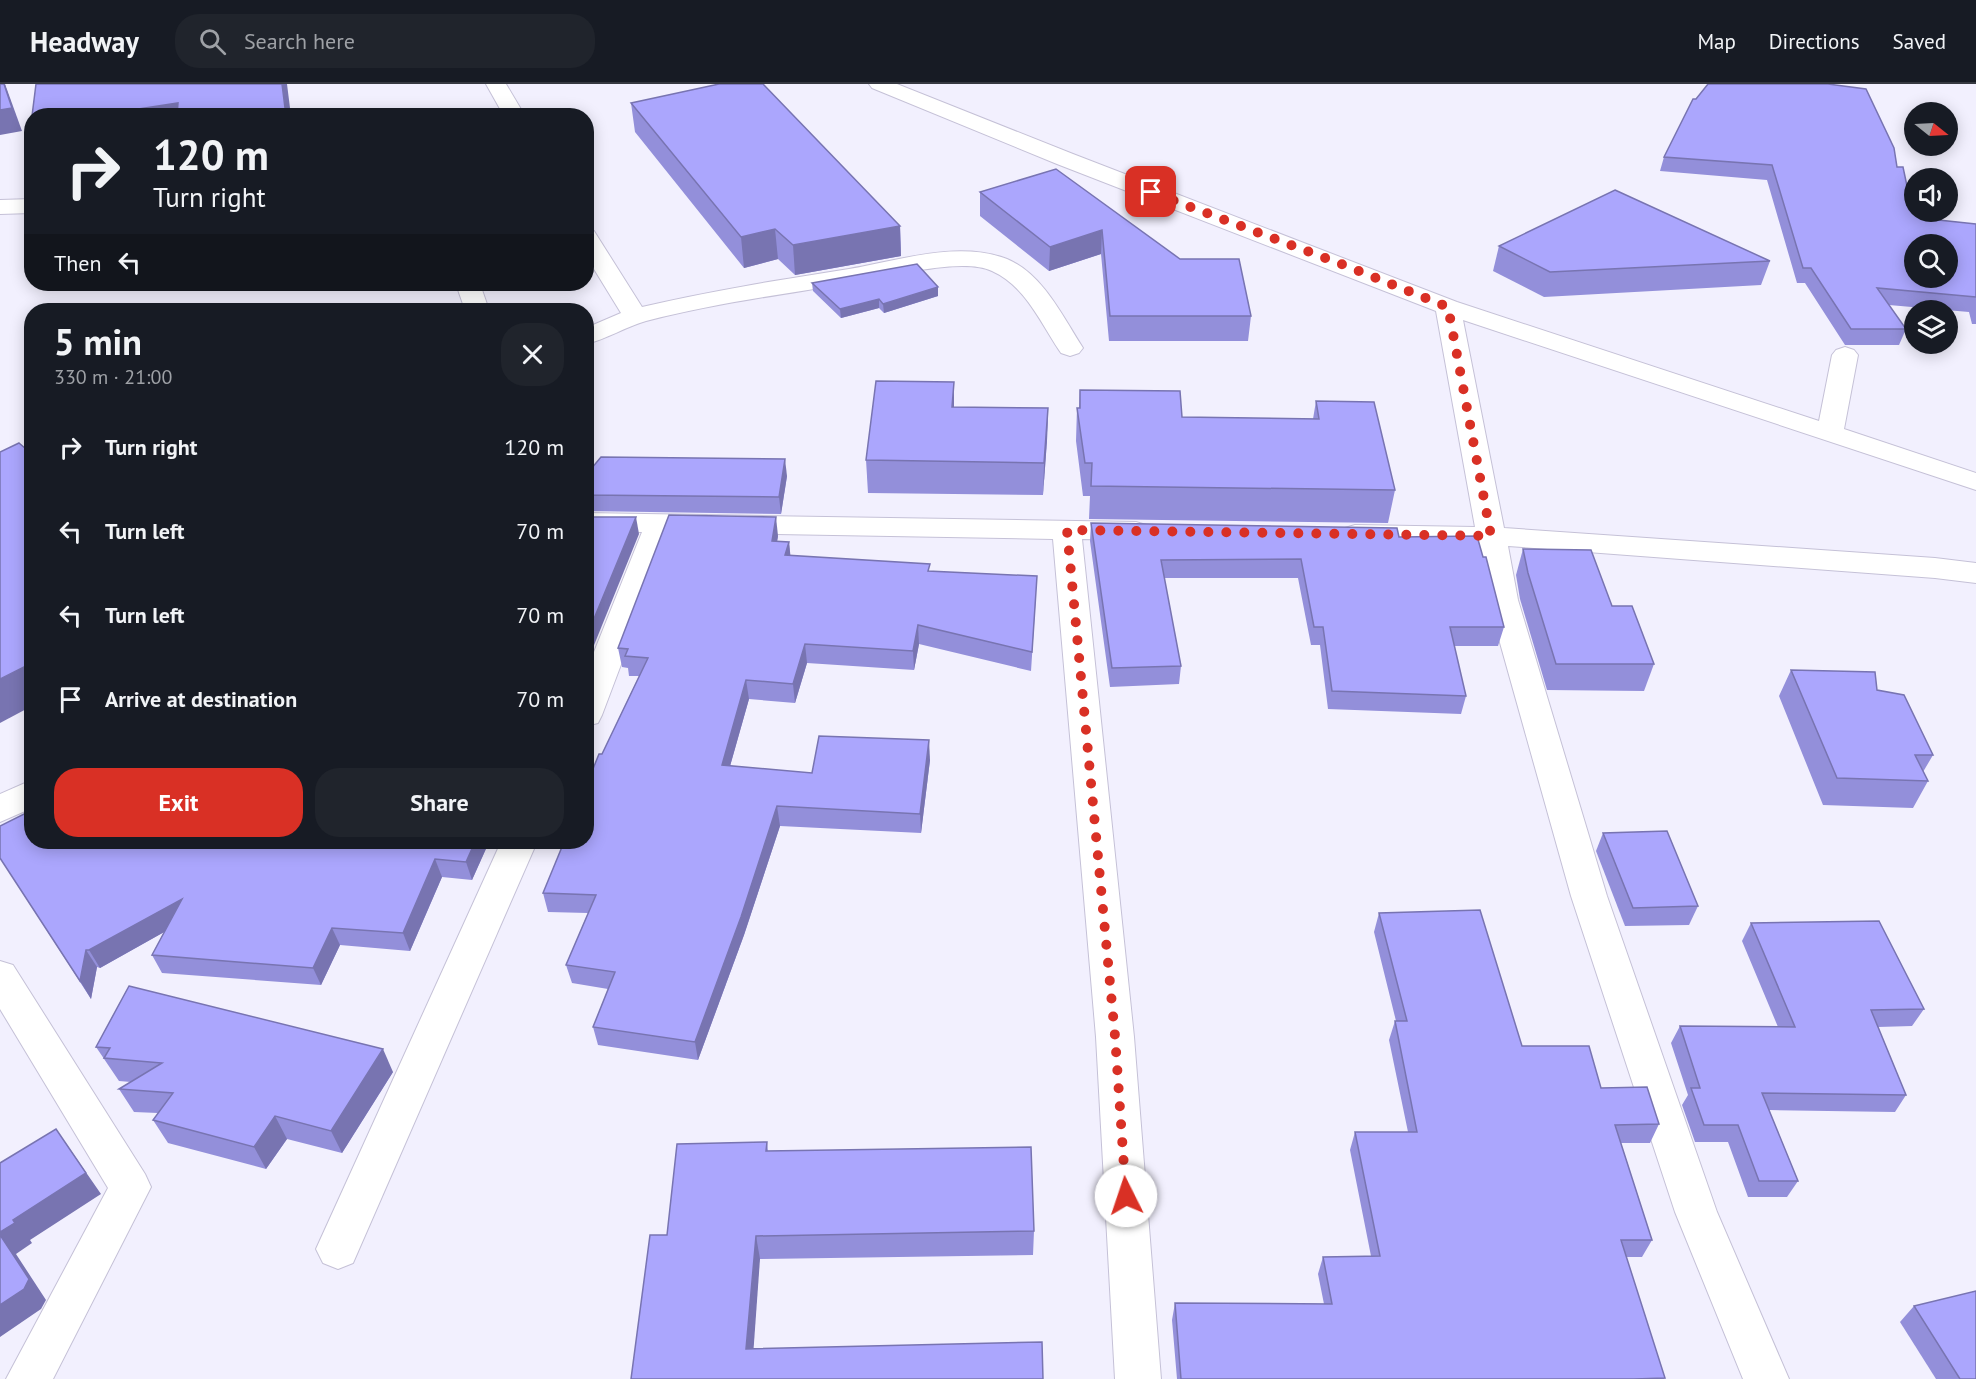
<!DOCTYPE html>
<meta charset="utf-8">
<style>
:root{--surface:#171b24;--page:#20242c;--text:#f1f3f6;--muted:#9ea1a6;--line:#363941;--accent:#d93025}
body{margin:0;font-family:"PT Sans",sans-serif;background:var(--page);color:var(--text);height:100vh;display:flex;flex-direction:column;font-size:22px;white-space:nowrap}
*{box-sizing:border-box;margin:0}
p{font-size:20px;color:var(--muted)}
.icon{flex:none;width:33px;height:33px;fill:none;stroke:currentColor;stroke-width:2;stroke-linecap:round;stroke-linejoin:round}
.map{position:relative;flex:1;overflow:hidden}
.sheet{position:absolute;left:24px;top:219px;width:570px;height:546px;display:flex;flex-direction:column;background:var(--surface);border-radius:24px;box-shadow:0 3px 15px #0003}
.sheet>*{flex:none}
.top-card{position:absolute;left:24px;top:24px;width:570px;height:183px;border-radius:24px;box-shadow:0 3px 15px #0003;background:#171b24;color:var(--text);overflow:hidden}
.needle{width:39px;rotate:108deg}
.buttons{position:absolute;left:1904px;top:18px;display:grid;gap:12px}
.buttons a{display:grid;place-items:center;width:54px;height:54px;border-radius:50%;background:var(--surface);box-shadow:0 3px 15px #0003;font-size:30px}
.pin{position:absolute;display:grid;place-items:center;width:51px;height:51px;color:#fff;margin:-26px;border-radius:12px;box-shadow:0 3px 9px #0006}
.me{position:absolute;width:66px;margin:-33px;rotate:356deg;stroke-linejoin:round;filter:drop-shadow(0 0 4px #0008)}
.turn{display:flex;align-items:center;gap:21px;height:126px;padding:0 30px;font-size:27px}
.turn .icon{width:78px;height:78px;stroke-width:2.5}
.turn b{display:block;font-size:42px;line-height:51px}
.then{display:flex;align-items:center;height:57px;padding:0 30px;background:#0003;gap:12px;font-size:22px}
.round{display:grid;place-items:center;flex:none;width:63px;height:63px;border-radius:24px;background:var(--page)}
.overview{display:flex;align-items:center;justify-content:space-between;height:102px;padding:0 30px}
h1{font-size:36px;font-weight:600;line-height:45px}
.cta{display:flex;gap:12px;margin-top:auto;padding:12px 30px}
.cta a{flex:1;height:69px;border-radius:24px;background:var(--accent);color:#fff;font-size:24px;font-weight:600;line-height:69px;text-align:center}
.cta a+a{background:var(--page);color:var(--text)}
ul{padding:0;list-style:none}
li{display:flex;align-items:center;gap:18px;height:84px;padding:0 30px}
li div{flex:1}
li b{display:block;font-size:22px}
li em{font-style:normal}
header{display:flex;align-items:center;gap:36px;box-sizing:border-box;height:84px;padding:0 30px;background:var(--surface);border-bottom:2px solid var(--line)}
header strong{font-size:28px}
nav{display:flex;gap:33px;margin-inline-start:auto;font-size:21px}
.search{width:420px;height:54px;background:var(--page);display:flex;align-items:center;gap:15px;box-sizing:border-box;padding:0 21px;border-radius:24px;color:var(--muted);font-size:22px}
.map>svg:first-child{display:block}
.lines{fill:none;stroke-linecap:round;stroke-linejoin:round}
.minor-casing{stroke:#c5c1d7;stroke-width:2}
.minor{fill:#fff;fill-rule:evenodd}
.wall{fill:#938fda}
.shaded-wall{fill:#7874b1}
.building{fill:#aba6fd;stroke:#7874b1;stroke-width:1.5;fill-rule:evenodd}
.route{stroke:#d93025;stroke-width:10;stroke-dasharray:0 18}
</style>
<header>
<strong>Headway</strong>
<div class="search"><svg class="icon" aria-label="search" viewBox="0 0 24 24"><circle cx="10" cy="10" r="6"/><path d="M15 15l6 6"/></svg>Search here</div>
<nav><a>Map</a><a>Directions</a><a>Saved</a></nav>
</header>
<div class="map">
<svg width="1976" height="1295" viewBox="0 0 1976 1295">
<rect width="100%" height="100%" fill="#f2f0fe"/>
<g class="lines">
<!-- minor casing -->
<g class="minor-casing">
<g id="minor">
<polygon points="486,0 506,0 525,32 504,32"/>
<polygon points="869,0 897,0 1073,70 1457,218 1819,337 1832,271 1836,266 1845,263 1854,266 1858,271 1844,345 1976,389 1976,406 1463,236 1504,444 1935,474 1976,479 1976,499 1935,494 1508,462 1518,516 1607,812 1717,1128 1789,1295 1743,1295 1675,1128 1571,812 1488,516 1478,461 1355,459 1345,456 1340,450 1345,444 1355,441 1475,443 1436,227 1057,80 872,4"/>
<polygon points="32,115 32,129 0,130 0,116"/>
<path d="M586,145L594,147L642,223C710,207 779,196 849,185C897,177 958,156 1007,175C1043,190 1063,233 1083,264L1079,269L1070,272L1061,269C1041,240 1026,202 992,187C962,173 889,193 857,198C786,210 715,219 646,237C625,243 607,255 586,260V244L621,229L586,172Z"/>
<polygon points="456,200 480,200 489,226 465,226"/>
<polygon points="586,429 1136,438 1146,441 1151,447 1146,453 1136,456 1082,455 1134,953 1161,1295 1115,1295 1096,953 1053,455 671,448 602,631 598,639 586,642 586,588 642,448 586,447"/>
<polygon points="32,696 32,724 0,738 0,710"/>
<polygon points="501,758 537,758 353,1179 338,1185 323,1179 316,1165"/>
<polygon points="0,877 13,881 145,1090 151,1103 53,1295 6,1295 108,1104 0,925"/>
</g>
</g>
<!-- minor -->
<use href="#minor" class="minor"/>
</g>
<!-- wall -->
<g class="wall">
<polygon points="1696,15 1897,83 1911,121 1920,134 1976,140 1976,240 1972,240 1969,228 1889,221 1906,245 1899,261 1845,261 1805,199 1797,199 1767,96 1660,87 1664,73"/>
<polygon points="631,19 900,142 901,172 795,191 778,175 744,184 635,48"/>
<polygon points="1056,85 1251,232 1248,257 1109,257 1101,170 1049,187 980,132 980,108"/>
<polygon points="1499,162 1770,177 1761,201 1544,213 1493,187"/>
<polygon points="812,199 938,203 938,212 884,229 879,224 841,234 813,207"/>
<polygon points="1080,306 1182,333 1313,335 1316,317 1395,406 1388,439 1089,435 1090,412 1083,412 1076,357 1077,324 1079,324"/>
<polygon points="954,323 1048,324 1047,356 1043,411 868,409 866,376"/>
<polygon points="586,391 787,392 781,430 586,427"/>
<polygon points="1091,439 1399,453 1504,543 1498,562 1454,562 1466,612 1461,630 1328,625 1320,561 1311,561 1298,494 1164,494 1181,582 1179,600 1110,603 1090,457"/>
<polygon points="778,452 777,457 789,458 790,471 930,487 1036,511 1031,587 919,560 914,586 807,579 795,619 749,615 730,682 812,689 930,676 921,749 780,742 744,851 698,976 598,961 593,943 608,905 572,899 566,881 588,829 548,828 543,809 602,670 639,592 629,592 628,584 622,583 618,564"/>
<polygon points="1523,465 1612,522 1654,580 1644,607 1547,606 1520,515 1516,491"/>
<polygon points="1791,586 1877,606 1933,671 1923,688 1928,697 1913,724 1823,721 1779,612"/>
<polygon points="1603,749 1698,822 1689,841 1625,842 1596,767"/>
<polygon points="318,758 489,758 472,796 442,793 410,867 340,861 321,901 162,889 152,871 164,848 100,884 97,883 91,915 0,774 62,761 316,760"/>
<polygon points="1379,829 1522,962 1601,1004 1659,1040 1650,1059 1621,1059 1652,1156 1642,1173 1626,1173 1665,1294 1664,1295 1177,1295 1172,1236 1175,1219 1324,1220 1318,1190 1323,1173 1371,1172 1350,1066 1355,1048 1408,1048 1389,956 1395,937 1396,937 1374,848"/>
<polygon points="1751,839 1924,925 1912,942 1878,943 1906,1011 1895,1028 1769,1026 1798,1097 1787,1113 1748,1113 1728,1058 1695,1058 1682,1021 1688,1011 1671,959 1680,942 1778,943 1742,857"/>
<polygon points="129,902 393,988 342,1069 287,1055 266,1085 168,1059 153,1036 158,1029 134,1028 119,1005 131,998 119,997 96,963"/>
<polygon points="767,1058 768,1067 1034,1147 1033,1171 760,1175 631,1295 667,1151"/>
<polygon points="1914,1222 1976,1295 1936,1295 1900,1238"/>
</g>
<!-- shaded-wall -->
<g class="shaded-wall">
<polygon points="4,0 5,0 22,47 0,51 0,26"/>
<polygon points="282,0 287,0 291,32 286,32"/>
<polygon points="178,19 183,32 93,32"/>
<polygon points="900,142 901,172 795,191 793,161"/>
<polygon points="775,145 778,175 744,184 741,153"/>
<polygon points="1102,146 1101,170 1049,187 1050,163"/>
<polygon points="938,203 938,212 884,229 883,220"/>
<polygon points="879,215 879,224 841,234 840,225"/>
<polygon points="954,298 954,331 952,323"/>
<polygon points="1048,324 1047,356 1043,411 1044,379"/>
<polygon points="785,375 787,392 781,430 779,413"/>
<polygon points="636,433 639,450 586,581 586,554"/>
<polygon points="776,433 778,452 774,476 772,457"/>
<polygon points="789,458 791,477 785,471"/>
<polygon points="918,541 919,560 914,586 913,567"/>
<polygon points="805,560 807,579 795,619 793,600"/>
<polygon points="32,579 32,622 0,639 0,595"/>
<polygon points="746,596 749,615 725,700 722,681"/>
<polygon points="929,656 930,676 921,749 920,730"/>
<polygon points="777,722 780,742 744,851 698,976 695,958"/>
<polygon points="475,758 489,758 472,796 466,778"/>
<polygon points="435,775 442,793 410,867 403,849"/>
<polygon points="182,815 191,833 100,884 89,866"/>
<polygon points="332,844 340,861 321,901 313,884"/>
<polygon points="86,866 97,883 91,915 80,897"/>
<polygon points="383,965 393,988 342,1069 331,1047"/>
<polygon points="275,1032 287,1055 266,1085 254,1063"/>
<polygon points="56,1045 101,1110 30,1156 32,1159 16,1170 46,1216 41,1225 0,1253 0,1148"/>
<polygon points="756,1152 760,1175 752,1287 746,1265"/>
</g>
<!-- building -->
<g class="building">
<polygon points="0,0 4,0 12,24 0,26"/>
<polygon points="36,0 282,0 286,32 177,32 178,19 93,32 32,32"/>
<polygon points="719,0 763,0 900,142 793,161 775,145 741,153 631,19"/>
<path d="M1708,0H1828L1866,5L1894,64L1897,83H1903L1911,121H1914V128H1918L1920,134L1976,140V213L1877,204L1906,245H1851L1811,184H1803L1772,81L1664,73L1693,15H1696ZM1914,160H1947V194H1914Z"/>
<polygon points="1056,85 1180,175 1239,175 1251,232 1110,232 1102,146 1050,163 980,108"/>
<polygon points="1615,106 1770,177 1550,188 1499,162"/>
<polygon points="917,180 938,203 883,220 879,215 840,225 812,199"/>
<polygon points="876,297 954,298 952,323 1048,324 1044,379 866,376"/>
<polygon points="1080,306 1180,307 1182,333 1319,335 1316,317 1374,318 1395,406 1091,402 1092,379 1085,379 1077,324 1080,324"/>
<polygon points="19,359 32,370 32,579 0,595 0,368"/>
<polygon points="601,373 785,375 779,413 586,411 586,391"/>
<polygon points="669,431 776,433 772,457 789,458 785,471 930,480 928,487 1037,492 1032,568 918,541 913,567 805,560 793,600 746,596 722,681 812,689 819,652 929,656 920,730 777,722 741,833 695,958 593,943 615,888 566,881 596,811 543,809 564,758 586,758 586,702 599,670 602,670 648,574 625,572 628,565 618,564"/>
<polygon points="586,433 636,433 586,554"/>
<polygon points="1091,439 1397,444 1399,453 1477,452 1483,473 1486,473 1504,543 1450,543 1466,612 1332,607 1323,543 1314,543 1301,475 1161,476 1181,582 1112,584"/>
<polygon points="1523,465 1591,466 1612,522 1632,522 1654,580 1556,580 1528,489"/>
<polygon points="1791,586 1875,588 1877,606 1904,611 1933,671 1915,671 1928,697 1837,694"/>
<polygon points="32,726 32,758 60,758 62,761 68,758 313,758 316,760 318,758 475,758 466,778 435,775 403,849 332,844 313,884 152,871 182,815 89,866 86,866 80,897 0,774 0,742"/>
<polygon points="1667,747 1698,822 1633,824 1603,749"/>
<polygon points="1480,826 1522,962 1589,962 1601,1004 1647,1003 1659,1040 1615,1041 1652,1156 1621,1156 1665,1294 1634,1295 1181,1295 1175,1219 1332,1220 1323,1173 1380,1172 1355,1048 1417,1048 1395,937 1407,937 1379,829"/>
<polygon points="1879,837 1924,925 1871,926 1906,1011 1762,1009 1798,1097 1759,1097 1738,1041 1704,1041 1691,1004 1700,1004 1680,942 1795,943 1751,839"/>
<polygon points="129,902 383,965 331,1047 275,1032 254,1063 153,1036 173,1009 119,1005 162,979 104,974 110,964 96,963"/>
<polygon points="56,1045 86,1089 13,1136 15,1139 0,1148 0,1079"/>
<polygon points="767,1058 766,1067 1031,1063 1034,1147 756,1152 746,1265 1042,1258 1043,1295 631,1295 650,1151 667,1151 677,1060"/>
<polygon points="0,1151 29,1195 24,1205 0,1221"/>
<polygon points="1976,1207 1976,1295 1960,1295 1914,1222"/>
</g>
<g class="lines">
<!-- route -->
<polyline class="route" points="1126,1112 1115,952 1067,446 1491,452 1448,223 1349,183 1151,108"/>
</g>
</svg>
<div class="buttons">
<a><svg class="needle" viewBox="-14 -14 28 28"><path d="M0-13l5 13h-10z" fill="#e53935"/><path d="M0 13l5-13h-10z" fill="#9ea1a6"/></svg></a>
<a><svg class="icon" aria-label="sound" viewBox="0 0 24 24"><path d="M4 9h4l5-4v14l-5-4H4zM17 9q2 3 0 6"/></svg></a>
<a><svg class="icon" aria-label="search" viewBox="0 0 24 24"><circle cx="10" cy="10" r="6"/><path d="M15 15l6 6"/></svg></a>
<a><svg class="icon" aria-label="layers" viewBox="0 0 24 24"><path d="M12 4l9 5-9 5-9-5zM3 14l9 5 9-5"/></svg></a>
</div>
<div class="pin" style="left:1151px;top:108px;background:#d93025"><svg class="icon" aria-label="arrive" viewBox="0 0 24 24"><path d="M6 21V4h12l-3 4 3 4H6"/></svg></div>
<svg class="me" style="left:1126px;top:1112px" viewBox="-20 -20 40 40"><circle r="19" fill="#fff"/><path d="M0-13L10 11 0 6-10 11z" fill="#d93025"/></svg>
<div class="top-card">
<div class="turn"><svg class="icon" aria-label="right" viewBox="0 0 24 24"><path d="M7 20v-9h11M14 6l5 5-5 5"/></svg><div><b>120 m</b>Turn right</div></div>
<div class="then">Then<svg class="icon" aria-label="left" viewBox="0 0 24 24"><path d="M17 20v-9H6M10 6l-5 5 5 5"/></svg></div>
</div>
<section class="sheet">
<div class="overview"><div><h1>5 min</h1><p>330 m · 21:00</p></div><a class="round"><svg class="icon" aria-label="close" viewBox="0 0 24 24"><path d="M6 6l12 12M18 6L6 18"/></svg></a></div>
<ul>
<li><svg class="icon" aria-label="right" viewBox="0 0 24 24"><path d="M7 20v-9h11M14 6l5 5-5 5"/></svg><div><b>Turn right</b></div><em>120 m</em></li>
<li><svg class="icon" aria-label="left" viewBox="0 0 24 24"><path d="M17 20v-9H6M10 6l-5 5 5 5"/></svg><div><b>Turn left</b></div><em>70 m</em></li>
<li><svg class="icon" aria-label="left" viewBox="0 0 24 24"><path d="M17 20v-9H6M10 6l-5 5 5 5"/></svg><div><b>Turn left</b></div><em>70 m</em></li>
<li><svg class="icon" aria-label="arrive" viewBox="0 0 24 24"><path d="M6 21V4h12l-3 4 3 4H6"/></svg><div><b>Arrive at destination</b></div><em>70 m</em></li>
</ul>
<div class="cta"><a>Exit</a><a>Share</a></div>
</section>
</div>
